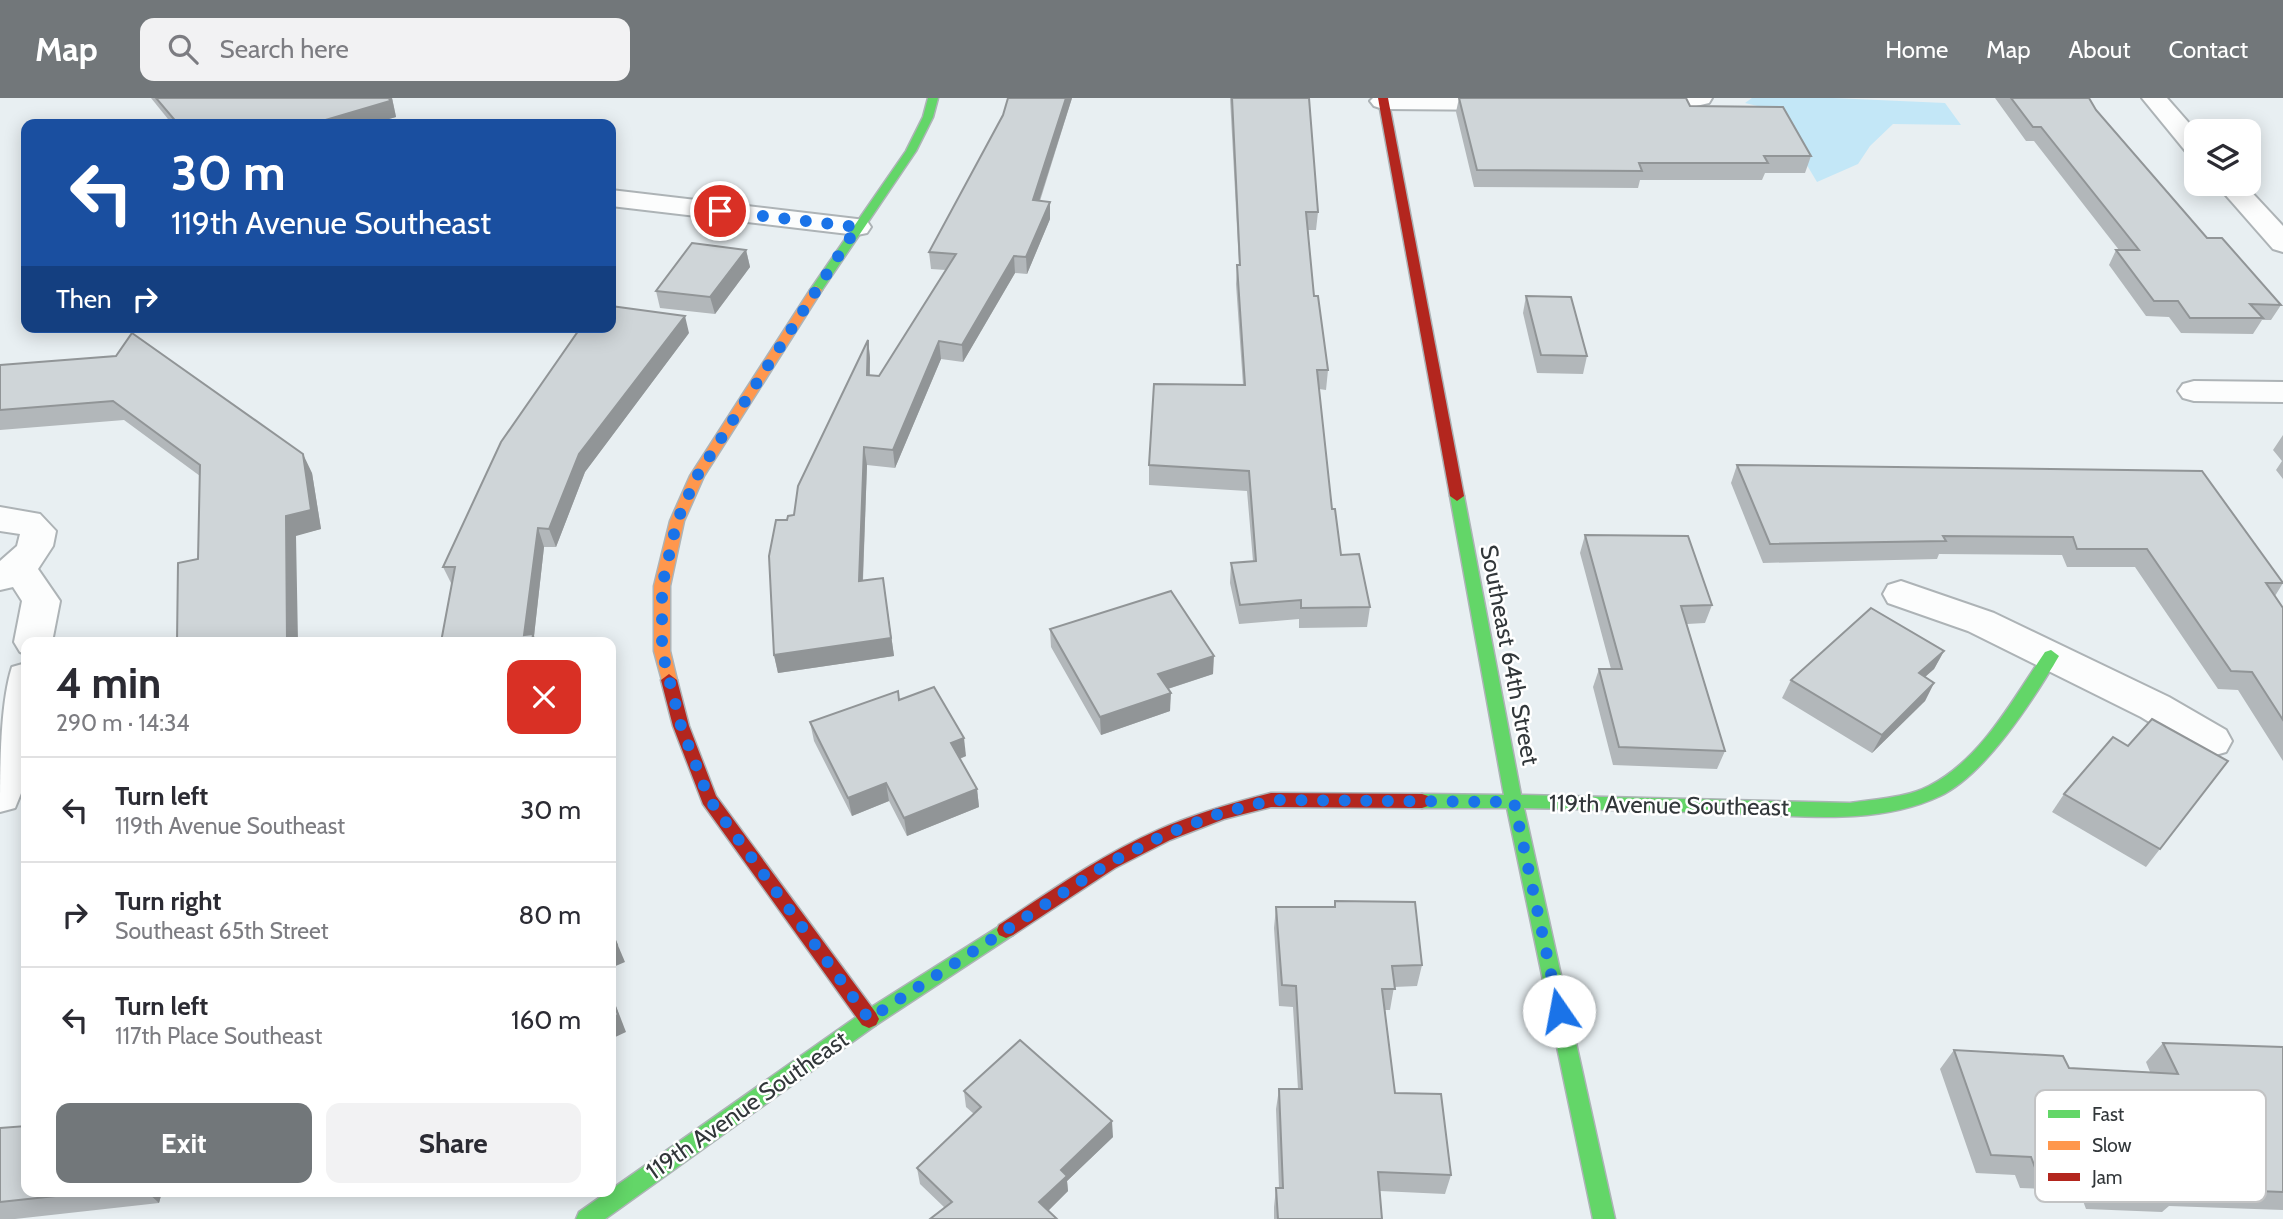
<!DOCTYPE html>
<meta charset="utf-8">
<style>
:root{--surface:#fff;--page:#f2f2f3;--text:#2b2b33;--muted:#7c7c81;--line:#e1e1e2;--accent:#72777a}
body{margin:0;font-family:Cabin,sans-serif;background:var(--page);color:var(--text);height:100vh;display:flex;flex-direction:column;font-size:26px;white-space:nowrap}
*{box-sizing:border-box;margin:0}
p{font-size:23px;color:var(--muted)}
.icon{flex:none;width:38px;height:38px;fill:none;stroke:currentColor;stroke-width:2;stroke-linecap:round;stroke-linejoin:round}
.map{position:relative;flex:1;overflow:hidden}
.sheet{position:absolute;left:21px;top:539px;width:595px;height:560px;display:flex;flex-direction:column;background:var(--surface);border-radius:14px;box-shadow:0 4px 18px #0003}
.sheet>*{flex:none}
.guide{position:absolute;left:21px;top:21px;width:595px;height:214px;border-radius:14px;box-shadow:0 4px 18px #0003;background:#1a4fa0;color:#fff;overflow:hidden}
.tools{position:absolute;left:2184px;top:21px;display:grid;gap:14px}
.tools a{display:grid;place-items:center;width:77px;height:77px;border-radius:14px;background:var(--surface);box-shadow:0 4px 18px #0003;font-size:35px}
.pin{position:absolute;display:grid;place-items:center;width:60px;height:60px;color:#fff;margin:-30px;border:4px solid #fff;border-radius:50%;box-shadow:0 2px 7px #0007}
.me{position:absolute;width:77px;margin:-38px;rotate:348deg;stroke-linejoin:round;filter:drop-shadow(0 0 5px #0008)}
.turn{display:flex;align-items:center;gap:24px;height:147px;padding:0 35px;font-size:32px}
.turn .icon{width:91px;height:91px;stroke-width:2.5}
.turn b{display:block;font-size:49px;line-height:60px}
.then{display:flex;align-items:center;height:66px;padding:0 35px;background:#0003;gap:14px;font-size:26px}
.round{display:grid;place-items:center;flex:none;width:74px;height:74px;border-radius:14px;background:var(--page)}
.overview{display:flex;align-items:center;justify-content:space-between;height:119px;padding:0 35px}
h1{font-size:42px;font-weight:700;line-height:52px}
.action{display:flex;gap:14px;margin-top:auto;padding:14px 35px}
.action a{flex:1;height:80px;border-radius:14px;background:var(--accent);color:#fff;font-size:28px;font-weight:700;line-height:80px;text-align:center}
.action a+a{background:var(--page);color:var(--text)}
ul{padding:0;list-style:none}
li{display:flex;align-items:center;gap:21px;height:105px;padding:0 35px;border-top:2px solid var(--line)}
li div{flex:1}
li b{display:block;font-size:26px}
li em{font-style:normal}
header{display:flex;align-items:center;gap:42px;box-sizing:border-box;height:98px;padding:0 35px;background:var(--accent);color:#fff}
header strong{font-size:33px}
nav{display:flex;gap:38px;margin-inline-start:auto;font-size:24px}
.search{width:490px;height:63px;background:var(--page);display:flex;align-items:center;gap:18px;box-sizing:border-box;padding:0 24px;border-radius:14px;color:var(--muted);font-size:26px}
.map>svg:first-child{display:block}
.green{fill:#c3e7f7}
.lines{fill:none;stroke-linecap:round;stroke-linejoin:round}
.street-casing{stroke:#adb3b6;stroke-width:4}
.fast-casing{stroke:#adb3b6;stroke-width:3}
.slow-casing{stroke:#adb3b6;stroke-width:3}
.jam-casing{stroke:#adb3b6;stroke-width:3}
.street{fill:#fcfdfd;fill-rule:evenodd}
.fast{fill:#63d668;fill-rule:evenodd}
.slow{fill:#ff974d;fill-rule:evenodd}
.jam{fill:#b3261e;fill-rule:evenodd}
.wall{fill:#b2b7ba}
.shaded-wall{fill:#919597}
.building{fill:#cfd5d8;stroke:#919597;stroke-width:2}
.route{stroke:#1a73e8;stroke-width:12;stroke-dasharray:0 21.6}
.labels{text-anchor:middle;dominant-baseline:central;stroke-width:5;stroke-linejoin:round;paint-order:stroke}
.street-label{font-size:24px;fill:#32373a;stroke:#fff}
.key{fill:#fff;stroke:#c2c3c4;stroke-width:2}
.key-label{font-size:19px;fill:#32373a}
</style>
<header>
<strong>Map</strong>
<div class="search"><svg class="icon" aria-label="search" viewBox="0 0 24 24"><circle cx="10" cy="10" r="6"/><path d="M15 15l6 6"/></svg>Search here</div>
<nav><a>Home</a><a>Map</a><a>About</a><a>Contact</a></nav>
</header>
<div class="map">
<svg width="2283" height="1121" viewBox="0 0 2283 1121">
<rect width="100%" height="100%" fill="#e8eff2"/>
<!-- green -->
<polygon class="green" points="1752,0 1833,0 1945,5 1961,27 1893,26 1870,48 1858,66 1817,84 1774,12 1745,5"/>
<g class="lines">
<!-- street casing -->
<g class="street-casing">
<g id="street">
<polygon points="1373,0 1520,0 1523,4 1519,9 1510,12 1383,11 1374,8 1370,3"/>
<polygon points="1627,0 1712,0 1709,5 1675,13 1627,10 1623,5"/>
<polygon points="2142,0 2167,0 2196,33 2196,57 2187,55"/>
<polygon points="2216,86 2244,86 2283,128 2283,154 2273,151"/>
<polygon points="611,92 857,121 867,123 871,129 867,135 857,137 611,108"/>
<polygon points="2194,283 2283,284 2283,304 2194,303 2183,300 2178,293 2183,286"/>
<polygon points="0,409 40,416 56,433 53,448 38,471 60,503 52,544 26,544 26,556 20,554 14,544 22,503 13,489 0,492 0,463 17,448 20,436 0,433"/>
<polygon points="1901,483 1994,515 2169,599 2226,632 2232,643 2226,654 2212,658 2198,654 2141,619 1968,533 1888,505 1883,496 1888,487"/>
<path d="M26,565V683L15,710L0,714C0,672 0,606 12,569Z"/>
</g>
</g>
<!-- fast casing -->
<g class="fast-casing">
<g id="fast">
<polygon points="928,0 938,0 933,19 916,53 820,195 812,195 810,192 906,53 923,19"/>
<path d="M1457,393L1464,398L1521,697L1850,705C1875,701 1906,700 1929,688C1982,661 2013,601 2045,554L2051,552L2059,558C2033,602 1986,676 1940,698C1875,729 1795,717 1725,715C1658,713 1591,711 1524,710L1615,1121H1593L1507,710H1422L1416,708L1413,703L1416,698L1422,696L1504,697L1450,398Z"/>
<polygon points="1006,824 1013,827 1015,832 1013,837 876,927 605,1121 576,1121 579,1114 862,915"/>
</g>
</g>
<!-- slow casing -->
<g class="slow-casing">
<polygon id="slow" points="816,188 822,192 704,378 684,423 670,488 670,553 677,582 669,588 663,586 654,553 654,488 670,423 690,378 810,192"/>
</g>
<!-- jam casing -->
<g class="jam-casing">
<g id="jam">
<polygon points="1378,0 1388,0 1464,398 1457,403 1450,398"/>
<polygon points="669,576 677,582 689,628 716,698 876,915 879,921 876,927 869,930 862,927 703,706 673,628 661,582"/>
<path d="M1271,695L1422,696L1428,698L1431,703L1428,708L1422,710L1271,709L1224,721L1170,742L1115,770L1013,837L1006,840L999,837L997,832L999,827C1051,793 1101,757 1158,732C1194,716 1232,705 1271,695Z"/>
</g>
</g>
<!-- street -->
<use href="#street" class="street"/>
<!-- fast -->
<use href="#fast" class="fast"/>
<!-- slow -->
<use href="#slow" class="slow"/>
<!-- jam -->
<use href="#jam" class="jam"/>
</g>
<!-- wall -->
<g class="wall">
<polygon points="151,0 392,0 396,19 371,26 172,26"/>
<polygon points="1008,0 1072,0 1040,103 1050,121 1027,176 1015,175 963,264 941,261 895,370 867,367 863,483 883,480 894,558 778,575 774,557 787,422 794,417 868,242 870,260 870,277 879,278 946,172 931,171 929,154 1003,17"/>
<polygon points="1230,0 1309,0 1318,114 1316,132 1308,132 1314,198 1328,272 1326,292 1319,291 1332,411 1341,457 1370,509 1367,529 1299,530 1299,521 1239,526 1230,485 1231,465 1253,463 1247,393 1149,387 1149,367 1243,287 1236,186 1237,167 1239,167"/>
<polygon points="1459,0 1686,0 1690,8 1811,58 1805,75 1765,75 1762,82 1640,82 1638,90 1474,89 1456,14"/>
<polygon points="1995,0 2089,0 2096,12 2207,140 2281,207 2271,222 2262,222 2253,236 2181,235 2169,219 2146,218 2109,167 2116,152 2119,152 2034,43 2026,43"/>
<polygon points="746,152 750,169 715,216 660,210 656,193"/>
<polygon points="1526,198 1587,258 1583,276 1537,275 1523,215"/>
<polygon points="336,229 369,229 367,233"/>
<polygon points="689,235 585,374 556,449 544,449 534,538 536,544 441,544 452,487 443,469"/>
<polygon points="116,258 312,375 321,431 198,461 200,378 124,322 0,332 0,267"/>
<polygon points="2283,337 2283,381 2276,372 2282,363 2273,352"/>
<polygon points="1737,367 2202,373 2283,485 2275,498 2283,510 2283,663 2238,592 2218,591 2135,469 2067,469 2062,457 1939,456 1937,461 1763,465 1731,385"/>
<polygon points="1585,437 1712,507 1705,525 1687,526 1725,653 1717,671 1613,667 1593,589 1599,571 1611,571 1580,455"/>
<polygon points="1050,531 1213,576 1168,591 1170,613 1101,637 1051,549"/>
<polygon points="1944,553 1934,571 1925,579 1934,585 1925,603 1872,655 1782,600 1791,582"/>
<polygon points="899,602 966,658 960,661 977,691 979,709 907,738 889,703 852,718 814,643 810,624"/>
<polygon points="2128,648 2228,663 2146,769 2052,714 2064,696"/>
<polygon points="1335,803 1422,867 1417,888 1394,889 1390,912 1385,912 1395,995 1451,1077 1445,1096 1380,1093 1382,1121 1274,1121 1274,1109 1276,1090 1279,1090 1276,1011 1279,991 1298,991 1293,909 1279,908 1274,830 1276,809 1334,809"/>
<polygon points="2163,945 2283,949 2283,1112 2169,1108 2162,1114 2086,1111 2079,1092 2020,1090 2015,1077 1976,1075 1940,971 1954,952 2069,970 2150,974 2146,964"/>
<polygon points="964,993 1113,1039 1067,1083 1068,1093 1048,1113 945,1110 920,1086 917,1070 974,1016 966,1009"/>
<polygon points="0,1030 26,1094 162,1094 159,1105 15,1121 0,1121"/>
</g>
<!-- shaded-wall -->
<g class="shaded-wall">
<polygon points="389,0 392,0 396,19 371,26 312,26"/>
<polygon points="1066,0 1072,0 1034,119 1033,102"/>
<polygon points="1050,104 1050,121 1027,176 1026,159"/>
<polygon points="746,152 750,169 715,216 710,199"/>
<polygon points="1014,158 1015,175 963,264 962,247"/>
<polygon points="685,218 689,235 585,374 556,449 549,431 579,356"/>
<polygon points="868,242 870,260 869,295 867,277"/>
<polygon points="939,243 941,261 895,370 893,352"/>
<polygon points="864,349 867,367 862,501 859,483"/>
<polygon points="303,356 312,375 321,431 296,438 298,544 282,544 286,418"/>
<polygon points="538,430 544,449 534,538 536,544 527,544 524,537"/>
<polygon points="883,480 894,558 778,575 774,557"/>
<polygon points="1944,553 1934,571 1909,593 1919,575"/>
<polygon points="1214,558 1213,576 1158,594 1158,576"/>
<polygon points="1934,585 1925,603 1872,655 1882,637"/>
<polygon points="1171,595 1170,613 1101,637 1100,619"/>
<polygon points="964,640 966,658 953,663 951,645"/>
<polygon points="886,685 889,703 852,718 848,700"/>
<polygon points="977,691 979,709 907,738 904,720"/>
<polygon points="611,831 625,864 611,870"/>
<polygon points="611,895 626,934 611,941"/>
<polygon points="1112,1023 1113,1039 1067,1083 1068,1093 1041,1120 1039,1104 1061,1072"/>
<polygon points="147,1094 162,1094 159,1105"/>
</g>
<!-- building -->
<g class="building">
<polygon points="156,0 389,0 390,3 312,26 178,26"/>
<polygon points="1008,0 1066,0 1033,102 1050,104 1026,159 1014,158 962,247 939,243 893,352 864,349 859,483 883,480 891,540 774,557 769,458 776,422 787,422 788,418 794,417 798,388 868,242 867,277 879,278 956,156 929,154 1003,17"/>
<polygon points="1232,0 1309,0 1318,114 1306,114 1314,198 1318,198 1328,272 1317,272 1332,411 1335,411 1341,457 1359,456 1370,509 1301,510 1301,502 1240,507 1231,465 1256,463 1249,373 1149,367 1154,286 1245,287 1237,167 1240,167"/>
<polygon points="1459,0 1686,0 1690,8 1783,9 1811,58 1764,58 1768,65 1639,65 1642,73 1477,72"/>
<polygon points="2011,0 2089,0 2096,12 2207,140 2222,140 2281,207 2250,206 2263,220 2190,220 2178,203 2154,203 2116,152 2139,152 2041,29 2033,29"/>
<polygon points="692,145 746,152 710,199 656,193"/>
<polygon points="1526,198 1571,199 1587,258 1541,257"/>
<polygon points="611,208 685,218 579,356 549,431 538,430 524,537 533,536 532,544 441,544 455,469 443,469 501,344 581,229 611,229"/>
<polygon points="132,235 303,356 311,412 286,418 287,543 282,544 177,544 178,465 198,461 200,367 113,303 0,312 0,267 116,258"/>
<polygon points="1737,367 2202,373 2283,485 2266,485 2283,510 2283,622 2252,574 2231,573 2147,451 2077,451 2073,439 1943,438 1946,443 1770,446"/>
<polygon points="1585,437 1688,438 1712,507 1681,508 1725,653 1619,649 1599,571 1622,571"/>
<polygon points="1171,493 1214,558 1158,576 1171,595 1100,619 1050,531"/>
<polygon points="1871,510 1944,553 1919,575 1934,585 1882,637 1791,582"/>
<polygon points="934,589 964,640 951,645 977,691 904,720 886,685 848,700 810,624 898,593 899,602"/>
<polygon points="2152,621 2228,663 2160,751 2064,696 2113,639 2128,648"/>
<polygon points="1335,803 1415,804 1422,867 1392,868 1395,891 1382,891 1395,995 1441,996 1451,1077 1378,1074 1382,1121 1278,1121 1276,1090 1283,1090 1279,991 1302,991 1296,888 1282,887 1276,809 1335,809"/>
<polygon points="611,832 617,847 611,849"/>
<polygon points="611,898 618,917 611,920"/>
<polygon points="1020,942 1112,1023 1061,1072 1067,1078 1039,1104 1057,1121 930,1121 952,1104 917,1070 981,1009 964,993"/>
<polygon points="2163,945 2283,949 2283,1094 2179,1090 2182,1097 2104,1093 2097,1075 2036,1072 2031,1059 1991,1057 1954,952 2063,958 2069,970 2178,976"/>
<polygon points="26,1028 26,1094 93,1094 0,1104 0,1030"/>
</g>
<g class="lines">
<!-- route -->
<polyline class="route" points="720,113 857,129 697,378 677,423 662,488 662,553 681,628 709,701 869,921 1109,765 1164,737 1221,715 1272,702 1514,704 1559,913"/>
</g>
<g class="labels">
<!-- street labels -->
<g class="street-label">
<text transform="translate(1510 557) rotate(79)">Southeast 64th Street</text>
<text transform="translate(1669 707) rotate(1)">119th Avenue Southeast</text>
<text transform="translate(747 1007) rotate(-35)">119th Avenue Southeast</text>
</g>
</g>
<!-- legend -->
<rect x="2035" y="992" width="231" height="112" rx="10" class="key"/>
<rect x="2048" y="1012" width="32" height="8" fill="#63d668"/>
<rect x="2048" y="1043" width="32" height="9" fill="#ff974d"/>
<rect x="2048" y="1075" width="32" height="8" fill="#b3261e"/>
<g class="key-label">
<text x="2092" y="1023">Fast</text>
<text x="2092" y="1054">Slow</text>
<text x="2092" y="1086">Jam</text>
</g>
</svg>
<div class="tools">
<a><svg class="icon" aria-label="layers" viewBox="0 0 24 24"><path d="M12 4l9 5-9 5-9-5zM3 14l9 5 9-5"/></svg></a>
</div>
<div class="pin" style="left:720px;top:113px;background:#d93025"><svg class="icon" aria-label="arrive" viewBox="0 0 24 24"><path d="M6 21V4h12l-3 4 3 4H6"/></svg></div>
<svg class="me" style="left:1559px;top:913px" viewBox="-20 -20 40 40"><circle r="19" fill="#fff"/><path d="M0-13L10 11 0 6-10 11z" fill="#1a73e8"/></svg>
<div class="guide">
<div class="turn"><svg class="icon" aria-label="left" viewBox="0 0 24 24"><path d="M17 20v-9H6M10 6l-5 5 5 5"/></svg><div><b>30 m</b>119th Avenue Southeast</div></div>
<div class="then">Then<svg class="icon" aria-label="right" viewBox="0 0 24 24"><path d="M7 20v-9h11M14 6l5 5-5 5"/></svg></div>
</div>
<section class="sheet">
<div class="overview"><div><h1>4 min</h1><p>290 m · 14:34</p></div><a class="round" style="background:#d93025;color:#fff"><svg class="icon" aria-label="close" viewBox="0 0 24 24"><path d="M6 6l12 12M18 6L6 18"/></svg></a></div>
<ul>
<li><svg class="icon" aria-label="left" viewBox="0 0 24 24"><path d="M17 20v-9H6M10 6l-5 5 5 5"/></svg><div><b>Turn left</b><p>119th Avenue Southeast</p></div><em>30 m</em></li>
<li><svg class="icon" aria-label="right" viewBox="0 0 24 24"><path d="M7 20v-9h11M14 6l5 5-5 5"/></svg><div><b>Turn right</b><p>Southeast 65th Street</p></div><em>80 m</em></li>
<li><svg class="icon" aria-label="left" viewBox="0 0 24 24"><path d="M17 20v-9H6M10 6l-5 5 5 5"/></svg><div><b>Turn left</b><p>117th Place Southeast</p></div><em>160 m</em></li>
</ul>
<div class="action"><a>Exit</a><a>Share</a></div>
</section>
</div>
